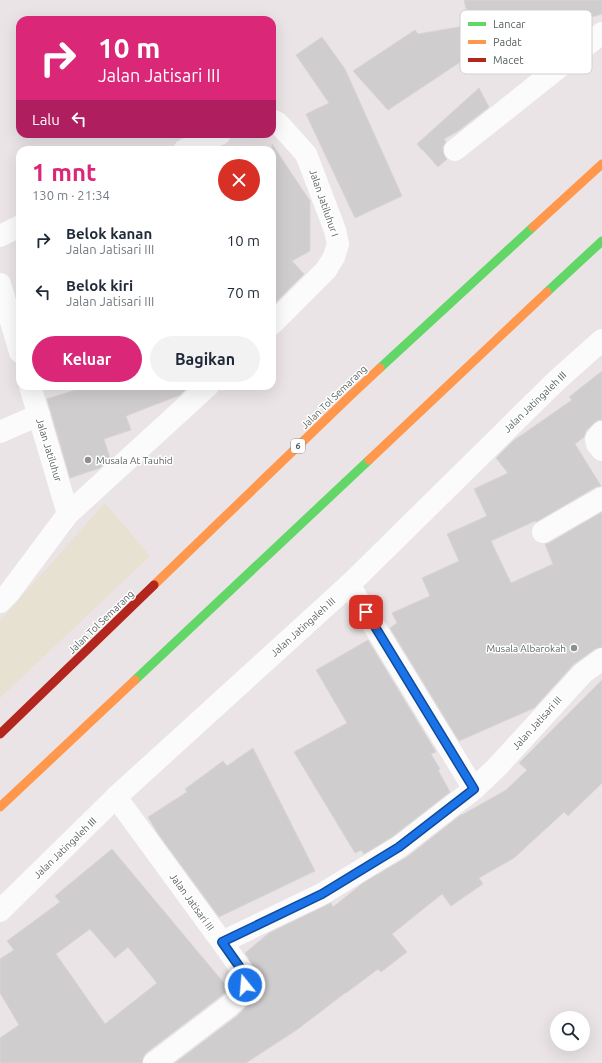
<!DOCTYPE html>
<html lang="id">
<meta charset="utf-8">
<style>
:root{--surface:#fff;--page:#f2f2f3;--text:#1f2937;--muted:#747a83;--accent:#db2777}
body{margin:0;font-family:Ubuntu,sans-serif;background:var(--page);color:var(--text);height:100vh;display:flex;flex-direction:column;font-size:15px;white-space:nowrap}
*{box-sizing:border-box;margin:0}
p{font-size:13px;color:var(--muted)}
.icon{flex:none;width:22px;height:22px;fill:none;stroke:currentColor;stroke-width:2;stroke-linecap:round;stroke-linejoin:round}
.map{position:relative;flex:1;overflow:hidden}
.panel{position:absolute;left:16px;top:146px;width:260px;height:244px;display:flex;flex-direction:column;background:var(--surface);border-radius:12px;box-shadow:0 4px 16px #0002}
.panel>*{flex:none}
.hud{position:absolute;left:16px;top:16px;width:260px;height:122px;border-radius:12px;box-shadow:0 4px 16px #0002;background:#db2777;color:#fff;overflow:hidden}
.fabs{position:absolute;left:550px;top:1011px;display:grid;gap:8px}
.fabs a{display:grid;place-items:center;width:40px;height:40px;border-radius:50%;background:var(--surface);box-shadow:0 4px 16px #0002;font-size:20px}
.pin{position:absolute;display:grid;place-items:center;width:34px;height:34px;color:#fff;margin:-17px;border-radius:8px;box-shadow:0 2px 6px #0006}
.me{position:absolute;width:44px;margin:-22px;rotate:343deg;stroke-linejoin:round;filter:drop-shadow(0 0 3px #0008)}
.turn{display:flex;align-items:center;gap:14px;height:84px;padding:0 16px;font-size:18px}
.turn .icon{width:52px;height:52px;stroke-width:2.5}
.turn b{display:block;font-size:28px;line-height:34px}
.then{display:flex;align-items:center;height:38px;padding:0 16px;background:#0003;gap:8px;font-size:15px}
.round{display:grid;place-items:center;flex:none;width:42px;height:42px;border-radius:21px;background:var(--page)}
.headline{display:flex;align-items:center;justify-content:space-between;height:68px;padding:0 16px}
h1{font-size:24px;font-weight:700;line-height:30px;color:var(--accent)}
.primary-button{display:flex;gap:8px;margin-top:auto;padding:8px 16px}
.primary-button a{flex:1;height:46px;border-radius:24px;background:var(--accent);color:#fff;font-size:16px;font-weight:700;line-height:46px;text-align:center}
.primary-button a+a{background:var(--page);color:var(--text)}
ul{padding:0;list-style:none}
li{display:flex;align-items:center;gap:12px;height:52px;padding:0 16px}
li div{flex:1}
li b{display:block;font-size:15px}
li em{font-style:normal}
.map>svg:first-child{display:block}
.green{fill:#e6e1d1}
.building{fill:#d0cdce;stroke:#d9d4d6;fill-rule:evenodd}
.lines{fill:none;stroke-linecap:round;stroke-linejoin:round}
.street{stroke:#fcfbfb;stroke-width:22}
.fast{stroke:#63d668;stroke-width:9}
.slow{stroke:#ff974d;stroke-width:9}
.jam{stroke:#b3261e;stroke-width:9}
.route-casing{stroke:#114b97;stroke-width:10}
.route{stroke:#1a73e8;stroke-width:7}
.poi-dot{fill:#8c908e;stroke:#fff;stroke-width:1.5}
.labels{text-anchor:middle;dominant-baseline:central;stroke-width:3;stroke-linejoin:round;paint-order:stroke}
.shield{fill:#fff;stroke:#8c918e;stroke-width:1}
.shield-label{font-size:9px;font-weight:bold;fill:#5a625e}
.street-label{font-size:10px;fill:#5a625e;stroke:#fff}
.poi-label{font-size:10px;fill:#5a625e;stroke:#fff;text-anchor:start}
.key{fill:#fff;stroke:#ced0cf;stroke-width:1}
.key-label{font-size:11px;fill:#5a625e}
</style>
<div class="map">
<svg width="602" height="1063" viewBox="0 0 602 1063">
<rect width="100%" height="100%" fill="#eae4e6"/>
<!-- green -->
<polygon class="green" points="105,503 150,556 0,698 0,621"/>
<!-- building -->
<g class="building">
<polygon points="464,0 602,0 602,14 536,34 525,19 388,110 353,71 415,30 418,34 470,25"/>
<polygon points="322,37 345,69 402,196 355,218 306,114 329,103 296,55"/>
<polygon points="479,88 489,107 458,131 444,139 446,142 443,146 443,152 445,157 447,159 438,167 423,150 422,150 417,144"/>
<polygon points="272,144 310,201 310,251 292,261 304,274 272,306"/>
<polygon points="602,371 602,420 598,420 593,424 586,431 584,437 575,444 601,486 596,487 536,522 535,521 491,541 511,583 553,564 545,544 549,543 602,512 602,647 595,649 574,664 534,708 459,741 390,628 397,623 392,613 430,596 422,578 459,561 447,534 487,516 474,489 508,473 496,458 513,441 572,400 569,397"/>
<polygon points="88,386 189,386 180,395 126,416 131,430 104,439 110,458 100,468 70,478 47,399"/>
<polygon points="368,640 436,752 431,754 440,769 438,770 450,792 392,837 364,854 361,850 355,853 294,752 347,723 316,670"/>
<polygon points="602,680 602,783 568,816 564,812 514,858 479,878 483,884 451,906 442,894 392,934 407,952 381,972 378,969 346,993 345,993 298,1029 246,1063 175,1063 237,1016 250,1003 254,998 257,989 257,978 252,964 245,953 269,933 331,903 333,907 363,883 407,857 462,814 462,815 506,790 527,770 519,763"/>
<polygon points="253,748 315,871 219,917 159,835 148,817 187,792 185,789 223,761 227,766"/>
<path d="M112,849L228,988L232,985L231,987L221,996L146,1053L143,1058L142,1063H0V1038L19,1025L0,993V959L14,950L7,941L60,902L55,896ZM90,929L115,958L128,947L157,983L105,1024L56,954Z"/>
</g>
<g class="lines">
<!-- street -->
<g class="street">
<polyline points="272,120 278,123 306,154 335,230 338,244 334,257 326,270 272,324"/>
<polyline points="184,150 220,134"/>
<polyline points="455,150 602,33"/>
<polyline points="0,236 20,226"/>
<polyline points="0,284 20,352"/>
<polyline points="30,386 68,514"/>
<polyline points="0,432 39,415"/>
<polyline points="602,432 596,439 597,444 602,450"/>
<polyline points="543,532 602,498"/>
<polyline points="0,602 9,593 68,514 208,386"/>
<polyline points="474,789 498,766 583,673 602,659"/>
<polyline points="116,797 222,942 322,894 399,847 474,789 349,585"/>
<polyline points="0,911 116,797 349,585 556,381 602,340"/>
<polyline points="154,1063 229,1006 242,994 245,985 245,978 241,969 222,942"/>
</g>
<!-- fast -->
<g class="fast">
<polyline points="547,292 602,241"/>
<polyline points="380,368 533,227"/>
<polyline points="135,680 369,460"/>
</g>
<!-- slow -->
<g class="slow">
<polyline points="533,227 602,164"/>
<polyline points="369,460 547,292"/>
<polyline points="154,585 350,396 380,368"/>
<polyline points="0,807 135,680"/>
</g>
<!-- jam -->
<polyline class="jam" points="0,734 154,585"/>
</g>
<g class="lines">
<!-- route casing -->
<g class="route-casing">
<polyline id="route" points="245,985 245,978 241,969 222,942 322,894 399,847 474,789 366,612"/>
</g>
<!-- route -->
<use href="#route" class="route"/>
</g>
<!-- markers -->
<g class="poi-dot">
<circle cx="88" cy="460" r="4"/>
<circle cx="574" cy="648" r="4"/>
</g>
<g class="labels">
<!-- shield labels -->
<rect class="shield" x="291" y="439" width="14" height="14" rx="3"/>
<g class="shield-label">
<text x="298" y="446">6</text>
</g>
<!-- street labels -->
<g class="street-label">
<text transform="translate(324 203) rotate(71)">Jalan Jatiluhur I</text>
<text transform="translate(334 397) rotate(-44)">Jalan Tol Semarang</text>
<text transform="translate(535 402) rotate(-44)">Jalan Jatingaleh III</text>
<text transform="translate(49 450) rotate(73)">Jalan Jatiluhur</text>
<text transform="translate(101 622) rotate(-44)">Jalan Tol Semarang</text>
<text transform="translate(303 627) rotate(-42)">Jalan Jatingaleh III</text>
<text transform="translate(537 723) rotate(-48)">Jalan Jatisari III</text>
<text transform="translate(65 848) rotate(-44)">Jalan Jatingaleh III</text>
<text transform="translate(192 902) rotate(54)">Jalan Jatisari III</text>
</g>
<!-- poi labels -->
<g class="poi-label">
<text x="96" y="460">Musala At Tauhid</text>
<text x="566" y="648" text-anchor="end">Musala Albarokah</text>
</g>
</g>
<!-- legend -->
<rect x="460" y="10" width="132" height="64" rx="6" class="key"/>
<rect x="468" y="22" width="18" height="4" fill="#63d668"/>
<rect x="468" y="40" width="18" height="4" fill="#ff974d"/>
<rect x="468" y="58" width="18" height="4" fill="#b3261e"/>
<g class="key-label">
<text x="493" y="28">Lancar</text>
<text x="493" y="46">Padat</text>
<text x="493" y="64">Macet</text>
</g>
</svg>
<div class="fabs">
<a><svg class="icon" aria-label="search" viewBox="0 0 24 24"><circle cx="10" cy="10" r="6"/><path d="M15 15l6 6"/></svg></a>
</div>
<div class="pin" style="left:366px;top:612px;background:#d93025"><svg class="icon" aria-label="arrive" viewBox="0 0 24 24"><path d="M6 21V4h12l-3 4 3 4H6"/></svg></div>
<svg class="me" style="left:245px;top:985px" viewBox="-20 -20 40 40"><circle r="17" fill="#1a73e8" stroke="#fff" stroke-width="3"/><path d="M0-11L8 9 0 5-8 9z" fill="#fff"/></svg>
<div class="hud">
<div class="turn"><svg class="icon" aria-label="right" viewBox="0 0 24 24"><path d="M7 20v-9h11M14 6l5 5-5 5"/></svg><div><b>10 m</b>Jalan Jatisari III</div></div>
<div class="then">Lalu<svg class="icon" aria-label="left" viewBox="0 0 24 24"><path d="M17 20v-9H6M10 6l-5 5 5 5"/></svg></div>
</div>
<section class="panel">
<div class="headline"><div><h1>1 mnt</h1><p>130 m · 21:34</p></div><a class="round" style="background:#d93025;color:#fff"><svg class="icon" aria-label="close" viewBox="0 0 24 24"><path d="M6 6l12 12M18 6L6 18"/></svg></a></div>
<ul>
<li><svg class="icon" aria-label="right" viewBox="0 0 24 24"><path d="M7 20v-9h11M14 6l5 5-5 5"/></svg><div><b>Belok kanan</b><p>Jalan Jatisari III</p></div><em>10 m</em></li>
<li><svg class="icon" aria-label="left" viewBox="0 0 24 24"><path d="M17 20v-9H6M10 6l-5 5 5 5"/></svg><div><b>Belok kiri</b><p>Jalan Jatisari III</p></div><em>70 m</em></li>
</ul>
<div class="primary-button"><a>Keluar</a><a>Bagikan</a></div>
</section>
</div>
